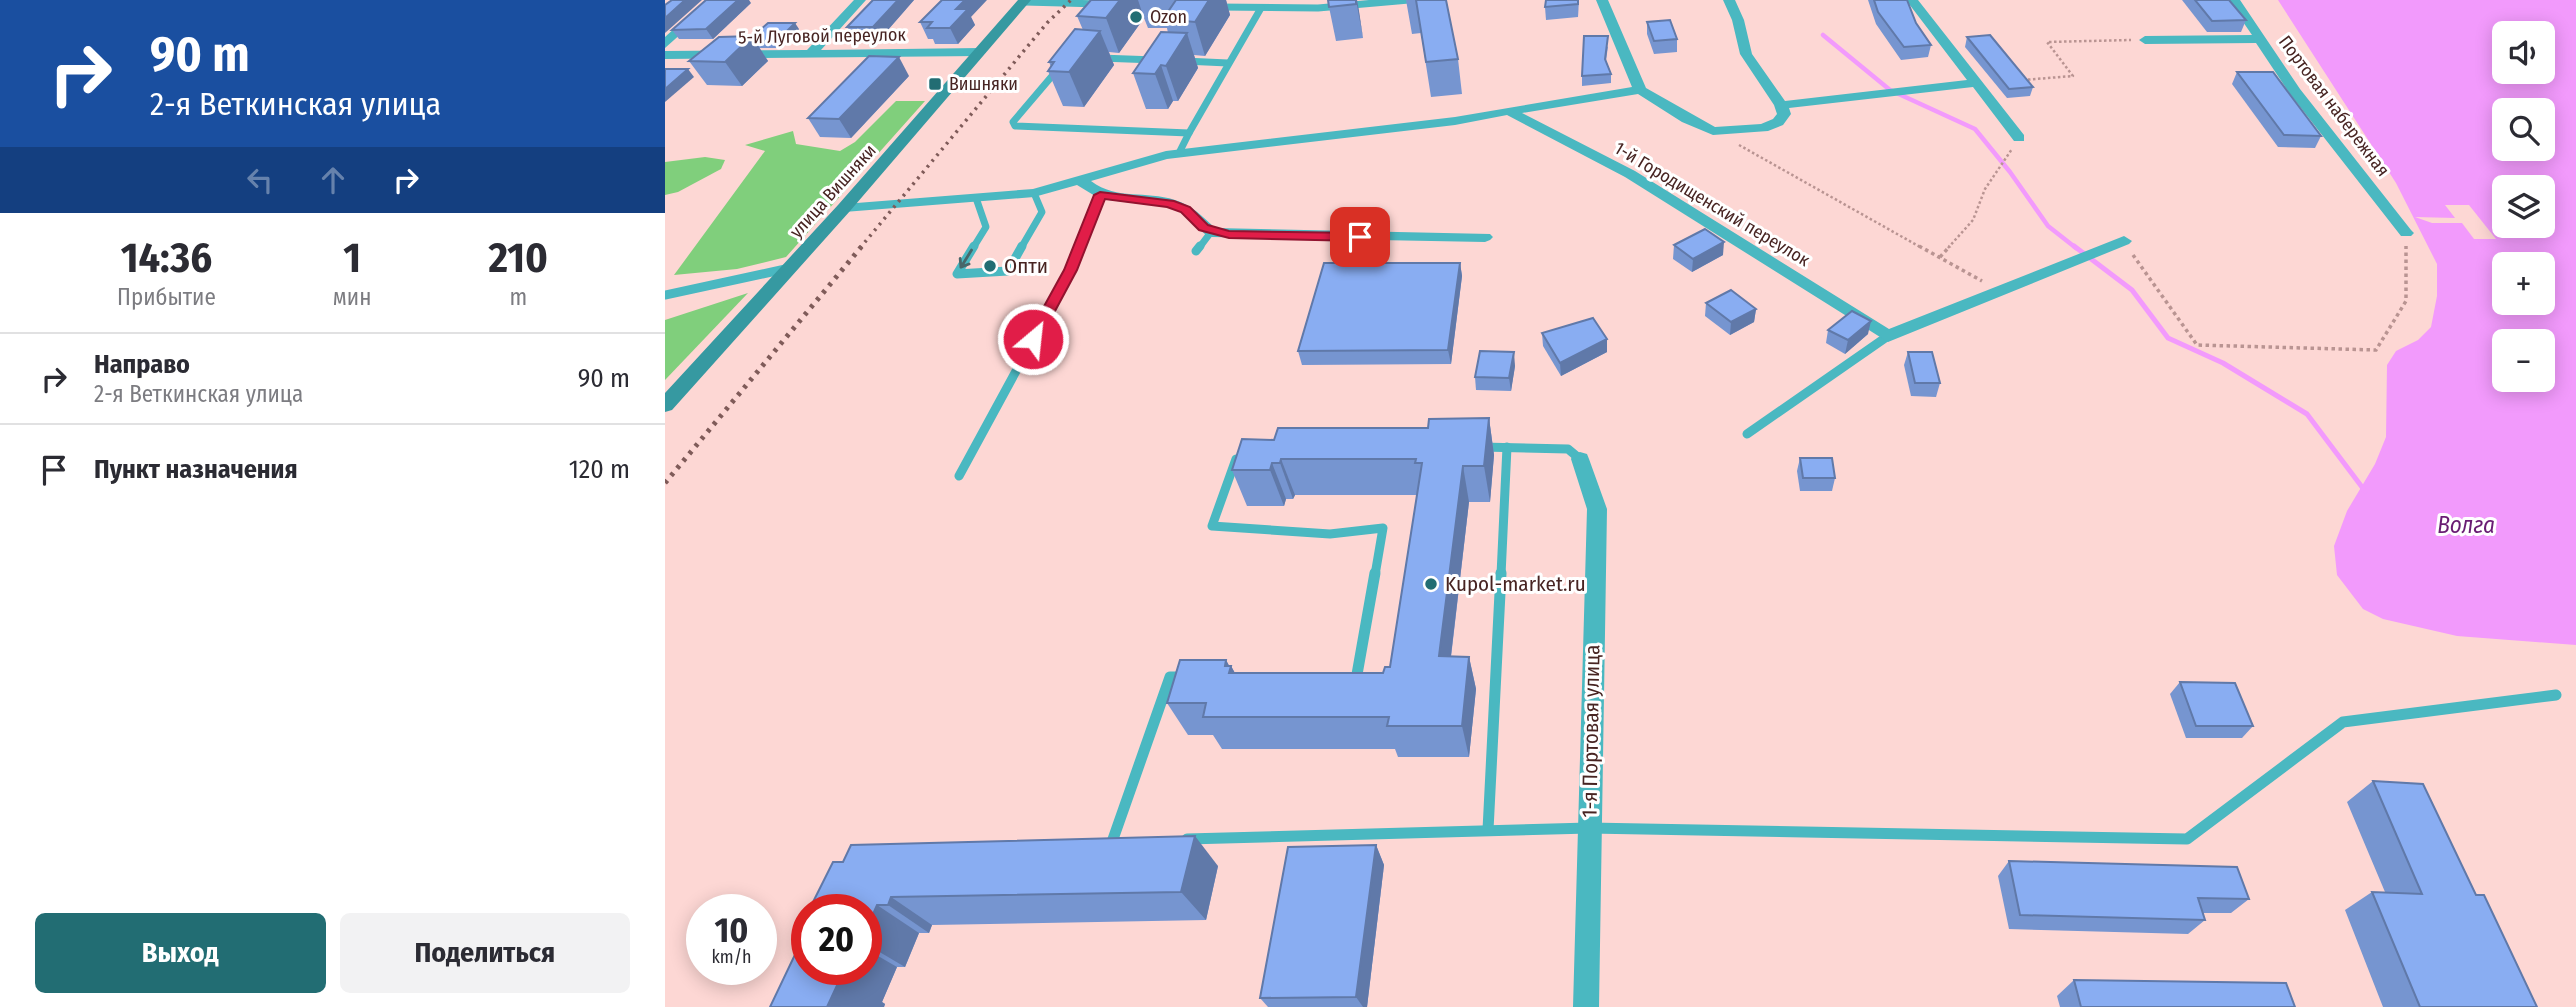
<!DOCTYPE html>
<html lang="ru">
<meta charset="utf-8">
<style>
:root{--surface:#fff;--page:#f2f2f3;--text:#2b2b33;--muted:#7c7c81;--line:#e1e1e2;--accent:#226d73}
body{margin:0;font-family:"Fira Sans Condensed",sans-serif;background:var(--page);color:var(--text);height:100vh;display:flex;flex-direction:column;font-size:26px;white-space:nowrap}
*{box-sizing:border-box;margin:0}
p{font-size:23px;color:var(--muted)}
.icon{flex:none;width:38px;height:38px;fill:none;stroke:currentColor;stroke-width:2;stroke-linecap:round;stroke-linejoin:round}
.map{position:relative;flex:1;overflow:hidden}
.sheet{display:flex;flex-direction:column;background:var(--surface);width:665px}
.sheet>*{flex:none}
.hud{background:#1a4fa0;color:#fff;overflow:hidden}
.buttons{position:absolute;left:1827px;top:21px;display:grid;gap:14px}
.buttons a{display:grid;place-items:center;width:63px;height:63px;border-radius:10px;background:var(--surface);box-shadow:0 4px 18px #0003;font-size:35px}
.speed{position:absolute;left:21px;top:894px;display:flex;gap:14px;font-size:35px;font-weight:700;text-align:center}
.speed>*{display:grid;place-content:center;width:91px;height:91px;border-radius:50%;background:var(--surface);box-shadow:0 4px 18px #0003;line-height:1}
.speed small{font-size:18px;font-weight:400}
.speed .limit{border:10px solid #d22;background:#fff;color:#111}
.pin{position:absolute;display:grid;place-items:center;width:60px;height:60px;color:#fff;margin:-30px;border-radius:14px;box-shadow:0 4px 10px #0006}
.me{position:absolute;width:77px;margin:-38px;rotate:28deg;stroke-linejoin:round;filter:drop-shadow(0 0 5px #0008)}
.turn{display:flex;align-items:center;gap:24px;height:147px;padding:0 35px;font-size:32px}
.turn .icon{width:91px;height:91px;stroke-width:2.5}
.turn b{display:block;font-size:49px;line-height:60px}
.lanes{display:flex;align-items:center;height:66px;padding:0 35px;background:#0003;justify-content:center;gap:35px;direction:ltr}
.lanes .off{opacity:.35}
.eta{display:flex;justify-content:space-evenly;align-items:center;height:119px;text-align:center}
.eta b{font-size:42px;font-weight:700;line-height:49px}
.button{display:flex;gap:14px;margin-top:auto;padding:14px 35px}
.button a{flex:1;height:80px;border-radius:10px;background:var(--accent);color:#fff;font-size:28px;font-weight:700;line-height:80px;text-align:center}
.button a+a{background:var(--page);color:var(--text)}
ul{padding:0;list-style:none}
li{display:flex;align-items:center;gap:21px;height:91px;padding:0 35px;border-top:2px solid var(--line)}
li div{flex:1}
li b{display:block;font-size:26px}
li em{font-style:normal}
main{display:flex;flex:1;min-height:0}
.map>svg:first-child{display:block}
.green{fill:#80cf7c}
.water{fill:#f29afc;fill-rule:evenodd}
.pier{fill:#fdd7d4}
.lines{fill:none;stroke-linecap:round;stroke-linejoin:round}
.stream-far1{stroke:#f29afc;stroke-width:4.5}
.stream{stroke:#f29afc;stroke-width:5}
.path-far1{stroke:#b99492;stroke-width:2.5;stroke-dasharray:2.5 2.5;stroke-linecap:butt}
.path{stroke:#b99492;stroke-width:3.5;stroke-dasharray:3.5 3.5;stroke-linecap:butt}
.lane-far2{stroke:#4ab8c1;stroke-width:7}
.lane-far1{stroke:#4ab8c1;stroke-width:9}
.lane{stroke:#4ab8c1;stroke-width:11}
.street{fill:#4ab8c1;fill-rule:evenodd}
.secondary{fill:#3699a1;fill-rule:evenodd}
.rail-far1{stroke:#7f5b59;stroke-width:3.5;stroke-dasharray:2.5 5;stroke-linecap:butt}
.rail{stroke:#7f5b59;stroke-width:5;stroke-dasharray:3.5 6;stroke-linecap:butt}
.wall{fill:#7695d0}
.shaded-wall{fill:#6079a9}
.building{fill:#89adf2;stroke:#6079a9;stroke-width:2}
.oneway{stroke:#48676a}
.route{fill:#e11d48;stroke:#92132f;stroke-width:2}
.poi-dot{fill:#226d73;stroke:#fff;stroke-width:2.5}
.labels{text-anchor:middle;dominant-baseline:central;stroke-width:6;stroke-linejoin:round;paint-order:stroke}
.far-poi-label{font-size:18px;fill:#472422;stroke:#fff;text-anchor:start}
.far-street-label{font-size:18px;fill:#472422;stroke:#fff}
.poi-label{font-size:21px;fill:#472422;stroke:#fff;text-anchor:start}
.street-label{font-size:21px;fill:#472422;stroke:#fff}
.water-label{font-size:23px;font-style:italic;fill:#691c73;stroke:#fff}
</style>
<main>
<section class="sheet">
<div class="hud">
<div class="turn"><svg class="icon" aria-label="right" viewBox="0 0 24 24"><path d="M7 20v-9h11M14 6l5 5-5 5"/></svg><div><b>90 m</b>2-я Веткинская улица</div></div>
<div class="lanes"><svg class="icon off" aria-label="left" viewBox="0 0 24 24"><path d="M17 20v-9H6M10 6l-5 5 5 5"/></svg><svg class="icon off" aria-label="ahead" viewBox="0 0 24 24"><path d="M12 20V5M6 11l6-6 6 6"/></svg><svg class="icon" aria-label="right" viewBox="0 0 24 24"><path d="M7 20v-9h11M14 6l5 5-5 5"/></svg></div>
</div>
<div class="eta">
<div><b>14:36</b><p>Прибытие</p></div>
<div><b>1</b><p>мин</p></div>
<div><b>210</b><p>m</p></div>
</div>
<ul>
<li><svg class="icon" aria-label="right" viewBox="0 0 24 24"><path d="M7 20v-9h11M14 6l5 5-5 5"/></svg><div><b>Направо</b><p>2-я Веткинская улица</p></div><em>90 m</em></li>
<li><svg class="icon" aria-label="arrive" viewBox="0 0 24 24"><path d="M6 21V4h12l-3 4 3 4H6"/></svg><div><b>Пункт назначения</b></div><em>120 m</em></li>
</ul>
<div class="button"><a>Выход</a><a>Поделиться</a></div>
</section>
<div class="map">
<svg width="1911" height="1007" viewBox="0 0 1911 1007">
<rect width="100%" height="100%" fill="#fdd7d4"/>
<!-- green -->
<g class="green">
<polygon points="231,101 260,101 121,257 72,269 9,275 100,151 80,145 128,131 131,144 175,151 190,142"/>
<polygon points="40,157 60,160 56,169 13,192 0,195 0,162"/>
<polygon points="83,293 0,380 0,320"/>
</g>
<!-- water -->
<path class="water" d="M1613,0H1911V645L1792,636L1718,619L1698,609L1672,575L1669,546L1682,511L1710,464L1721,437L1722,365L1731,351L1753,340L1766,327L1772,296V264L1731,183ZM1839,33H1878V72H1839ZM1839,110H1878V149H1839ZM1839,187H1878V226H1839ZM1839,264H1878V303H1839ZM1839,341H1878V380H1839Z"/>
<!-- pier -->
<polygon class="pier" points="1780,205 1804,205 1831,239 1809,239 1797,223 1767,223 1750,217 1790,218"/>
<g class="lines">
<!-- stream-far1 -->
<polyline class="stream-far1" points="1158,35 1225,90 1310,129 1345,172 1383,226 1411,248"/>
<!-- stream -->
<polyline class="stream" points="1409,246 1467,290 1503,338 1558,363 1642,414 1700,491"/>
<!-- path-far1 -->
<g class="path-far1">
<polyline points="1358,80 1408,76 1382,42 1466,40"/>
<polyline points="1074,145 1257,248"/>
<polyline points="1283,248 1308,220 1320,189 1347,149"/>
</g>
<!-- path -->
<g class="path">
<polyline points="1254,246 1317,281"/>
<polyline points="1468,255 1532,345 1711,350 1741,301 1741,246"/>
<polyline points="1275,257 1285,246"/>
</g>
<!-- lane-far2 -->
<g class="lane-far2">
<polyline points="359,2 436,4"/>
<polyline points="552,7 653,8 744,0"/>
<polyline points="435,58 490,60"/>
<polyline points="519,61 563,63"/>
<polyline points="393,69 348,122 350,126 524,133 596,8"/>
<polyline points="514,153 524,133"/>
<polyline points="308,248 321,227 311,198"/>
<polyline points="356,248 377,212 369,193"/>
<polyline points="415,248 435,195"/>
<polyline points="534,248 546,232"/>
</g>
<!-- lane-far1 -->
<g class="lane-far1">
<polyline points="309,246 292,274 343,271 357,246"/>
<polyline points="531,251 535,246"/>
<polyline points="0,295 125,268"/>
<polyline points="1082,434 1223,336"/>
<polyline points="816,447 903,449 915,459"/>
<polyline points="571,459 547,526 665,534 718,528 710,575"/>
<polyline points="294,476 406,270 415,246"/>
<polyline points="836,575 842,447"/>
</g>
<!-- lane -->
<g class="lane">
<polyline points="688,680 691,680 710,573"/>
<polyline points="823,830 836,573"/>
<polyline points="522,839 924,828 1522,839 1678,722 1891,695"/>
<polyline points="447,842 505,677 522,677"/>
</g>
<!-- street -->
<g class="street">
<polygon points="41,0 54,0 0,48 0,37"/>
<polygon points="189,0 201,0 156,50 315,48 321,52 315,56 0,59 0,51 142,50"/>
<path d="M931,0H943L981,88L1050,127L1096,124L1108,119L1112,114L1109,105L1075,54L1067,20L1058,0H1070L1079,20L1087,54L1120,101L1302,80L1241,0H1253L1359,135V141H1349L1308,87L1124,108L1126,114L1118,125L1103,131L1048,135L1017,122L973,94L857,113L970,171L1224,329L1454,238L1459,236L1467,241L1464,244L1223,342L960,177L842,115L790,125L502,159L426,181C453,201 480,190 510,200C527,205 538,217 550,228L825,234L828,237L825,240L820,242L546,237L541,235L515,212L502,207L435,199L412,185L369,197L179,212L172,208L179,204L368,189L501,151L790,117L967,87Z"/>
<polygon points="1563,0 1575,0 1635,89 1746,230 1749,233 1746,236 1736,236 1625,94 1591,43 1480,44 1474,40 1480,36 1587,35"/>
<polygon points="915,452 922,454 924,459 942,509 934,1007 908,1007 922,509 906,459 908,454"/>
</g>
<!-- secondary -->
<polygon class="secondary" points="353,0 366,0 185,211 7,410 0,412 0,393 173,205"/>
<!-- rail-far1 -->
<polyline class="rail-far1" points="195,248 382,23 406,0"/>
<!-- rail -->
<polyline class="rail" points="0,483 197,246"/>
</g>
<!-- wall -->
<g class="wall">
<polygon points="208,0 249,0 215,39 189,39 182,27"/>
<polygon points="426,0 561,0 565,15 540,56 529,55 533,68 513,101 508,101 503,109 481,109 468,73 503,33 502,28 483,28 479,18 454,53 444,52 449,65 419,107 398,106 383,71 386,67 384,62 418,30 412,16"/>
<polygon points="692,0 698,38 671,41 664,7"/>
<polygon points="741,0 781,0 793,59 797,94 766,97 756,33 747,34"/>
<polygon points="914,0 913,17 881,20 880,7"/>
<polygon points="1203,0 1242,0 1251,23 1266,45 1263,57 1236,60 1211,24"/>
<polygon points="1517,0 1564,0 1581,20 1576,32 1542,32"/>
<polygon points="86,3 48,39 14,39 7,30"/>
<polygon points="306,17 310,25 293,44 270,44 268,39 263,39 255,22"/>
<polygon points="982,22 1012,39 1012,52 989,54 982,34"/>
<polygon points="134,29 116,48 94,48 103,61 77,86 42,85 24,61 87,37"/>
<polygon points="1302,37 1368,87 1365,96 1342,98 1300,47"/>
<polygon points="943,46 941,61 946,74 946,83 917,86 917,76"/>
<polygon points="1572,72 1656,136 1650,148 1613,147 1567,84"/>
<polygon points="244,76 186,138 155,137 143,118"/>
<polygon points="1009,245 1058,255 1027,272 1008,259"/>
<polygon points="795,263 797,276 786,364 637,365 633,351"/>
<polygon points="1041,303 1091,309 1089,322 1065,335 1040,316"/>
<polygon points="1163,330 1203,334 1180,354 1161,343"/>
<polygon points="877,333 942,352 896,376 878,346"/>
<polygon points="1243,352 1275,383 1271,397 1246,396 1239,365"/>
<polygon points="850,366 846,391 811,390 810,377"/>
<polygon points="824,418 829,455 825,502 804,502 786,657 804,657 811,689 804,757 733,757 730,749 557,749 548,735 523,735 502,703 561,660 564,666 566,666 570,673 718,673 725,667 752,495 630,495 628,499 621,499 619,506 582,506 567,470 609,440 763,428"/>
<polygon points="1135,458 1170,478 1167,491 1135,491 1132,471"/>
<polygon points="1515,682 1588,726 1577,738 1521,738 1505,694"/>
<polygon points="1708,781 1811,895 1872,1007 1718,1007 1680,910 1707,892 1720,892 1682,802"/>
<polygon points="711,845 719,865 702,1007 603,1007 595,998"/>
<polygon points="1344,861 1584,899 1566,913 1537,913 1540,920 1523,934 1344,929 1333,876"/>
<polygon points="168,862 553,866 541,920 267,925 264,933 254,933 240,967 232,967 217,1002 220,1004 219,1007 105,1007 135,944 129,940 142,915 201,970 201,910"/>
<polygon points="1409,980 1630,1007 1395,1007 1392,996"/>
</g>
<!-- shaded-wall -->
<g class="shaded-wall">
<polygon points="20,0 37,0 0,33 0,18"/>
<polygon points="73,0 84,0 86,3 48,39 41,29"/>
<polygon points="233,0 249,0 215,39 208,27"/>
<polygon points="300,0 322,0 306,17 310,25 293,44 285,28 291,9"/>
<polygon points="455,0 473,0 479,18 454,53 441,18"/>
<polygon points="543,0 561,0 565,15 540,56 530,22"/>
<polygon points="691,0 692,0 694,11 698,38"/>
<polygon points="130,23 134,29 116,48 112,41"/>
<polygon points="435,31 449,65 419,107 404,72"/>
<polygon points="522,33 533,68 513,101 501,66"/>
<polygon points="87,36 103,61 77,86 60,62"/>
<polygon points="234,57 244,76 186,138 174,119"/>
<polygon points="496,65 508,101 503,109 490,74"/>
<polygon points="23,69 29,77 0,102 0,89"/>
<polygon points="1059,242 1058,255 1027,272 1028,259"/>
<polygon points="795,263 797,276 786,364 783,350"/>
<polygon points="1091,309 1089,322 1065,335 1066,322"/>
<polygon points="1206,321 1203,334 1180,354 1183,340"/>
<polygon points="942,339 942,352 896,376 895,363"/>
<polygon points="849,352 850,366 846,391 844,378"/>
<polygon points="824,418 829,455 825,502 819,466"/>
<polygon points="616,459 630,495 628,499 615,463"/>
<polygon points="607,463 621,499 619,506 605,470"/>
<polygon points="798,466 804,502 782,689 774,656"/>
<polygon points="804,657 811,689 804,757 797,726"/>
<polygon points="561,660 566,669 566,666 584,699 560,666"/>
<polygon points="530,836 553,866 541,920 516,892"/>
<polygon points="711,845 719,865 702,1007 698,1007 691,997"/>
<polygon points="226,897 267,925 264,933 223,905"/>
<polygon points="212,905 254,933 240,967 201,944 201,930"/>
<polygon points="201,949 232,967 217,1002 220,1004 219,1007 162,1007 170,979 175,970 201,970"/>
</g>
<!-- building -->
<g class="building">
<polygon points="7,0 20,0 0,18 0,5"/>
<polygon points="41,0 73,0 41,29 7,30"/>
<polygon points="208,0 233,0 208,27 182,27"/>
<polygon points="277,0 300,0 291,9 303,9 285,28 262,28 267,22 255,22"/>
<polygon points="426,0 455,0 441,18 412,16"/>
<polygon points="511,0 544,0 530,22 498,19"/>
<polygon points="663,0 691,0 691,4 664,7"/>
<polygon points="751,0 781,0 793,59 761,62"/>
<polygon points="881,0 913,0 913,4 880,7"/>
<polygon points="1209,0 1242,0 1251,23 1266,45 1239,47 1213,12"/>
<polygon points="1530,0 1564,0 1581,20 1547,21"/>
<polygon points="1005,20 1012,39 989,41 982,22"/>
<polygon points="103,23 130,23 112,41 90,41 87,37"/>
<polygon points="410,29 435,31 404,72 383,71 389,62 384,62"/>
<polygon points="496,32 522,33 501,66 496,65 490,74 468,73"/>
<polygon points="1325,35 1368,87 1344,89 1302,37"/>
<polygon points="87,36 60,62 24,61 54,37"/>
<polygon points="919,36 943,36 940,59 946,74 917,76"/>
<polygon points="204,56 234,57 174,119 143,118"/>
<polygon points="0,69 23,69 0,89"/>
<polygon points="1572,72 1608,72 1656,136 1619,135"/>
<polygon points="1040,229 1059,242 1028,259 1009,245"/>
<polygon points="659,263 795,263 783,350 633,351"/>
<polygon points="1066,290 1091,309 1066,322 1041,303"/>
<polygon points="1187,311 1206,321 1183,340 1163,330"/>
<polygon points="928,318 942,339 895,363 877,333"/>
<polygon points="815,351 849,352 844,378 810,377"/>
<polygon points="1243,352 1267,352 1275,383 1250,383"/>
<polygon points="824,418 819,466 798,466 774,656 804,657 797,726 722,726 724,717 538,717 541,703 502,703 515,660 561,660 560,666 566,666 564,673 718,673 720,667 725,667 757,463 750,463 751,459 616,459 615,463 607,463 605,470 567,470 577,439 609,440 613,428 763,428 764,419"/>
<polygon points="1135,458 1167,458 1170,478 1138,478"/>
<polygon points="1515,682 1570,683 1588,726 1531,726"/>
<polygon points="1708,781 1758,784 1811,895 1819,895 1872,1007 1755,1007 1707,892 1757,894"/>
<polygon points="530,836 516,892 226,897 223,905 212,905 201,930 201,910 144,910 168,862 178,862 186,845"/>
<polygon points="711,845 691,997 595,998 623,847"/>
<polygon points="1344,861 1572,867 1584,899 1533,898 1540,920 1355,915"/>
<polygon points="142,915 142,970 175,970 170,979 175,979 162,1007 105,1007 137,940 129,940"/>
<polygon points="1409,980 1621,983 1630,1007 1416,1007"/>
</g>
<!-- one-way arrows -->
<defs><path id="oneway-shaft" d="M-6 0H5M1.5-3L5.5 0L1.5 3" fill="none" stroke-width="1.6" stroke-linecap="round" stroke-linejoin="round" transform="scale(1.75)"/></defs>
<use class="oneway" href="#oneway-shaft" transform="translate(301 259) rotate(122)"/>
<!-- route -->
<polygon class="route" points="435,192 509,201 525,207 543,225 564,231 695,233 701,237 695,241 564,238 534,230 516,212 502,207 440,199 412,270 375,339 368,343 363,342 361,339 399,270 429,195"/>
<!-- markers -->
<g class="poi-dot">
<circle cx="471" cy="17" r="7"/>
<rect x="263" y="77" width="14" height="14" rx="3.5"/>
<circle cx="325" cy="266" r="7"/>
<circle cx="766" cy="584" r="7"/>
</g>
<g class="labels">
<!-- far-poi labels -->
<g class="far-poi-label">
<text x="485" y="17">Ozon</text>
<text x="284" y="84">Вишняки</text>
</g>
<!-- far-street labels -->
<g class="far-street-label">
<text transform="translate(157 36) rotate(-1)">5-й Луговой переулок</text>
<text transform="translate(1669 106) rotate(53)">Портовая набережная</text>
<text transform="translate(168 191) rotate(-48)">улица Вишняки</text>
<text transform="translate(1047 204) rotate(31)">1-й Городищенский переулок</text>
</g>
<!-- poi labels -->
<g class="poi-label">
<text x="339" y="266">Опти</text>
<text x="780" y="584">Kupol-market.ru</text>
</g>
<!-- street labels -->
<g class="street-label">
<text transform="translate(926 731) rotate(-89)">1-я Портовая улица</text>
</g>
<!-- water labels -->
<g class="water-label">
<text x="1801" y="525">Волга</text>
</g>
</g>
</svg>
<div class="buttons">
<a><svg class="icon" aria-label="sound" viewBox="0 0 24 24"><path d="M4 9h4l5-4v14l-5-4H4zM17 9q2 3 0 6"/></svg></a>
<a><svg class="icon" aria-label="search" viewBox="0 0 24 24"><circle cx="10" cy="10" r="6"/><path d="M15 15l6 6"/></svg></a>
<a><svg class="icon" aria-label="layers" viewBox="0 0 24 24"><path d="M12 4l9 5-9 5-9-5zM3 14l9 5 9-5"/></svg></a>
<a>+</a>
<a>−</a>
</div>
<div class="speed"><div>10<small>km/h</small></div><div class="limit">20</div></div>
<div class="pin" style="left:695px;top:237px;background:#d93025"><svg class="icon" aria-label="arrive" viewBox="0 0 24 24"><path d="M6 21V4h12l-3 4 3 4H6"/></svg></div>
<svg class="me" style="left:368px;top:339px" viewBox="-20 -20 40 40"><circle r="17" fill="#e11d48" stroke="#fff" stroke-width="3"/><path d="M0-11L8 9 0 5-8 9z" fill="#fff"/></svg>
</div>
</main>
